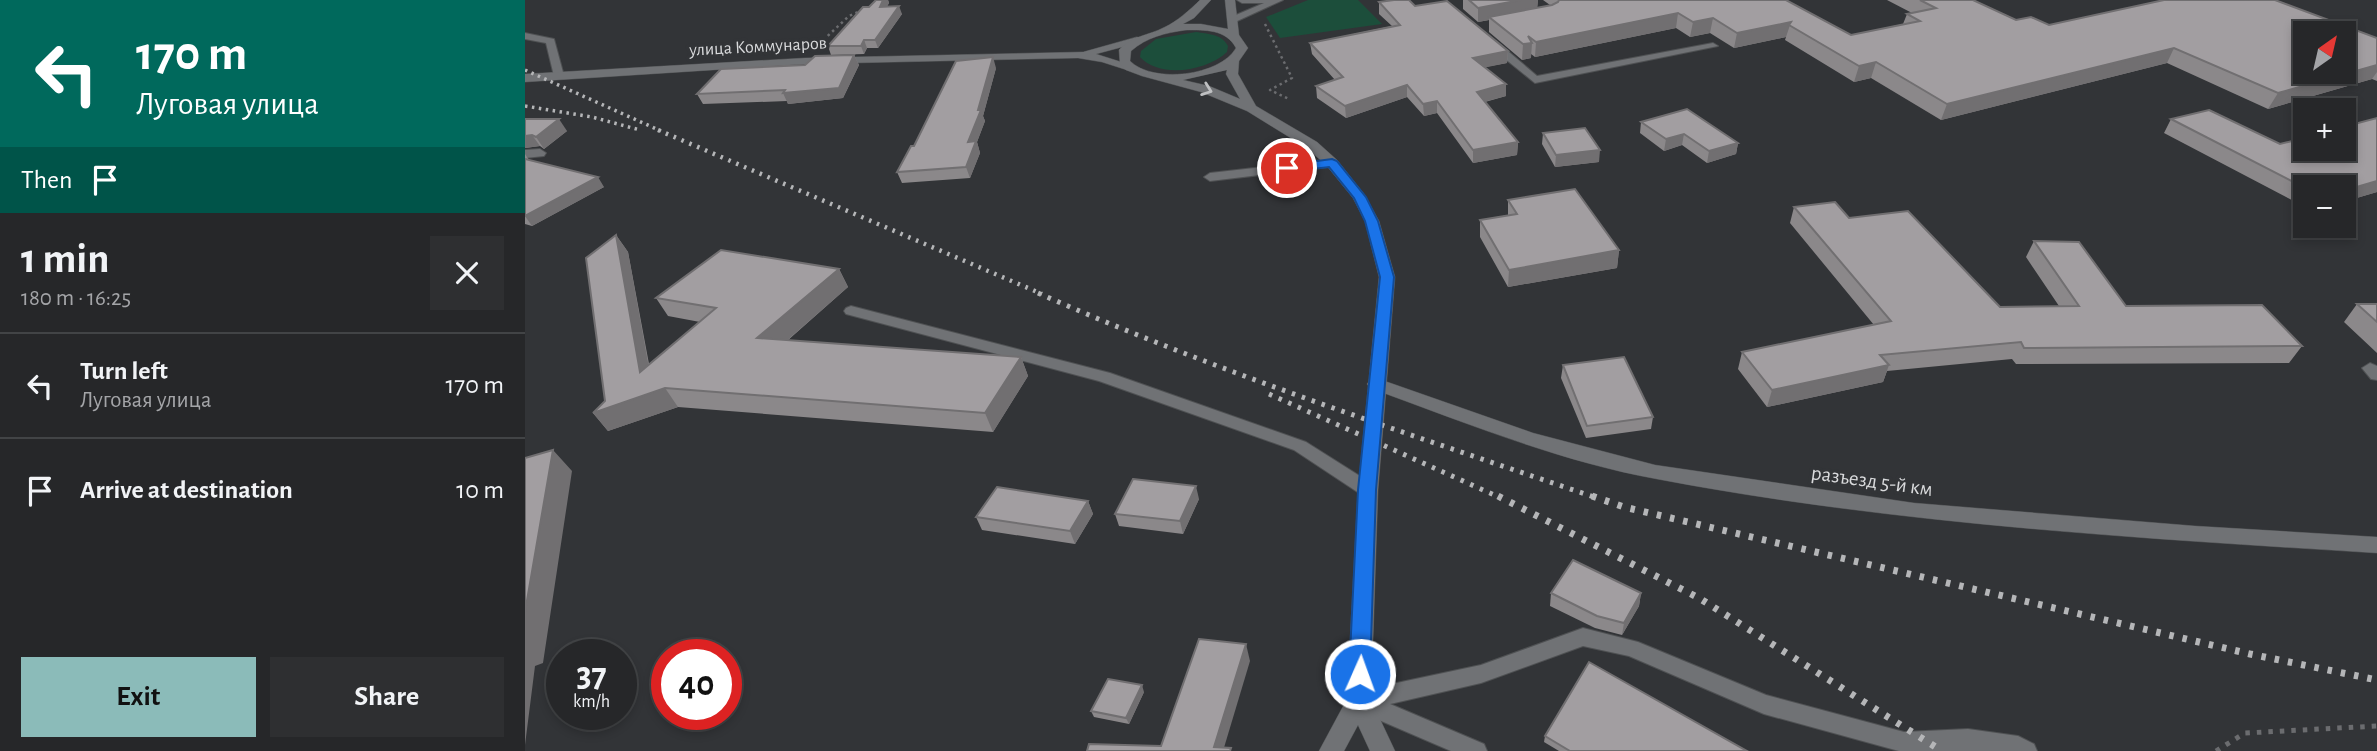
<!DOCTYPE html>
<meta charset="utf-8">
<style>
:root{--surface:#262729;--page:#2e2f31;--text:#f1f3f6;--muted:#a4a5a8;--line:#424446;--accent:#8bbbb9}
body{margin:0;font-family:"Alegreya Sans",sans-serif;background:var(--page);color:var(--text);height:100vh;display:flex;flex-direction:column;font-size:26px;white-space:nowrap}
*{box-sizing:border-box;margin:0}
p{font-size:23px;color:var(--muted)}
.icon{flex:none;width:38px;height:38px;fill:none;stroke:currentColor;stroke-width:2;stroke-linecap:round;stroke-linejoin:round}
.map{position:relative;flex:1;overflow:hidden}
.side{display:flex;flex-direction:column;background:var(--surface);width:525px}
.side>*{flex:none}
.hud{background:#00695c;color:#fff;overflow:hidden}
.needle{width:46px;rotate:34deg}
.buttons{position:absolute;left:1768px;top:21px;display:grid;gap:14px}
.buttons a{display:grid;place-items:center;width:63px;height:63px;border-radius:0px;background:var(--surface);box-shadow:0 4px 10px #0003,0 0 0 2px var(--line);font-size:35px}
.speed{position:absolute;left:21px;top:639px;display:flex;gap:14px;font-size:35px;font-weight:700;text-align:center}
.speed>*{display:grid;place-content:center;width:91px;height:91px;border-radius:50%;background:var(--surface);box-shadow:0 4px 10px #0003,0 0 0 2px var(--line);line-height:1}
.speed small{font-size:18px;font-weight:400}
.speed .limit{border:10px solid #d22;background:#fff;color:#111}
.pin{position:absolute;display:grid;place-items:center;width:60px;height:60px;color:#fff;margin:-30px;border:4px solid #fff;border-radius:50%;box-shadow:0 2px 7px #0007}
.me{position:absolute;width:77px;margin:-38px;rotate:2deg;stroke-linejoin:round;filter:drop-shadow(0 0 5px #0008)}
.turn{display:flex;align-items:center;gap:24px;height:147px;padding:0 21px;font-size:32px}
.turn .icon{width:91px;height:91px;stroke-width:2.5}
.turn b{display:block;font-size:49px;line-height:60px}
.then{display:flex;align-items:center;height:66px;padding:0 21px;background:#0003;gap:14px;font-size:26px}
.round{display:grid;place-items:center;flex:none;width:74px;height:74px;border-radius:0px;background:var(--page)}
.head{display:flex;align-items:center;justify-content:space-between;height:119px;padding:0 21px}
h1{font-size:42px;font-weight:700;line-height:52px}
.button{display:flex;gap:14px;margin-top:auto;padding:14px 21px}
.button a{flex:1;height:80px;border-radius:0px;background:var(--accent);color:#111;font-size:28px;font-weight:700;line-height:80px;text-align:center}
.button a+a{background:var(--page);color:var(--text)}
ul{padding:0;list-style:none}
li{display:flex;align-items:center;gap:21px;height:105px;padding:0 21px;border-top:2px solid var(--line)}
li div{flex:1}
li b{display:block;font-size:26px}
li em{font-style:normal}
main{display:flex;flex:1;min-height:0}
.map>svg:first-child{display:block}
.green{fill:#1c4e3b}
.lines{fill:none;stroke-linecap:round;stroke-linejoin:round}
.service-casing{stroke:#4f5153;stroke-width:2}
.minor-casing{stroke:#4f5153;stroke-width:1}
.tertiary-casing{stroke:#4f5153;stroke-width:1}
.path-far1{stroke:#6b6c6f;stroke-width:2.5;stroke-dasharray:2.5 3.5;stroke-linecap:butt}
.path{stroke:#6b6c6f;stroke-width:5;stroke-dasharray:4.5 7;stroke-linecap:butt}
.service{fill:#707275;fill-rule:evenodd}
.minor{fill:#707275;fill-rule:evenodd}
.tertiary{fill:#707275;fill-rule:evenodd}
.rail-far3{stroke:#b5b6b8;stroke-width:3.5;stroke-dasharray:2.5 4.5;stroke-linecap:butt}
.rail-far2{stroke:#b5b6b8;stroke-width:4.5;stroke-dasharray:2.5 6;stroke-linecap:butt}
.rail-far1{stroke:#b5b6b8;stroke-width:5;stroke-dasharray:3.5 7;stroke-linecap:butt}
.rail{stroke:#b5b6b8;stroke-width:7;stroke-dasharray:4.5 9;stroke-linecap:butt}
.wall{fill:#8b888a}
.shaded-wall{fill:#716f71}
.building{fill:#a29ea1;stroke:#716f71;stroke-width:2;fill-rule:evenodd}
.oneway{stroke:#bfc0c2}
.route{fill:#1a73e8;stroke:#114b97;stroke-width:2}
.labels{text-anchor:middle;dominant-baseline:central;stroke-width:7;stroke-linejoin:round;paint-order:stroke}
.far-street-label{font-size:18px;fill:#d9dadc;stroke:#323437}
.street-label{font-size:21px;fill:#d9dadc;stroke:#323437}
</style>
<main>
<section class="side">
<div class="hud">
<div class="turn"><svg class="icon" aria-label="left" viewBox="0 0 24 24"><path d="M17 20v-9H6M10 6l-5 5 5 5"/></svg><div><b>170 m</b>Луговая улица</div></div>
<div class="then">Then<svg class="icon" aria-label="arrive" viewBox="0 0 24 24"><path d="M6 21V4h12l-3 4 3 4H6"/></svg></div>
</div>
<div class="head"><div><h1>1 min</h1><p>180 m · 16:25</p></div><a class="round"><svg class="icon" aria-label="close" viewBox="0 0 24 24"><path d="M6 6l12 12M18 6L6 18"/></svg></a></div>
<ul>
<li><svg class="icon" aria-label="left" viewBox="0 0 24 24"><path d="M17 20v-9H6M10 6l-5 5 5 5"/></svg><div><b>Turn left</b><p>Луговая улица</p></div><em>170 m</em></li>
<li><svg class="icon" aria-label="arrive" viewBox="0 0 24 24"><path d="M6 21V4h12l-3 4 3 4H6"/></svg><div><b>Arrive at destination</b></div><em>10 m</em></li>
</ul>
<div class="button"><a>Exit</a><a>Share</a></div>
</section>
<div class="map">
<svg width="1852" height="751" viewBox="0 0 1852 751">
<rect width="100%" height="100%" fill="#323437"/>
<!-- green -->
<g class="green">
<polygon points="783,0 833,0 857,24 755,38 741,17"/>
<path d="M671,32C683,34 697,34 703,46L702,52C682,71 635,79 615,57L616,51L631,39Z"/>
</g>
<g class="lines">
<!-- service casing -->
<g class="service-casing">
<g id="service">
<polygon points="712,0 758,0 710,22 704,22 704,18 739,3 717,3"/>
<polygon points="0,33 29,39 39,76 38,78 29,76 21,43 0,39"/>
<polygon points="963,41 971,41 1012,76 1188,43 1193,46 1010,83 963,45"/>
<polygon points="15,149 21,153 19,156 0,158 0,150"/>
<polygon points="807,159 813,163 811,166 685,181 679,177 685,173"/>
<polygon points="326,306 585,373 781,442 849,485 852,490 849,495 837,495 769,450 574,381 321,314 319,311 321,308"/>
<polygon points="1845,363 1852,366 1852,380 1846,379 1837,368"/>
<polygon points="1058,628 1113,642 1241,695 1379,732 1443,729 1493,736 1509,744 1512,751 1374,751 1239,714 1104,656 1058,646 956,683 865,704 959,744 962,751 926,751 826,708 823,701 826,694 834,691 956,665"/>
</g>
</g>
<!-- minor casing -->
<g class="minor-casing">
<g id="minor">
<polygon points="612,37 616,38 616,42 571,54 609,66 611,68 605,71 577,62 553,58 280,64 0,82 0,74 280,58 558,52"/>
<path d="M851,378L1008,433L1130,465L1389,503L1670,526L1852,537V553C1611,538 1369,524 1132,479C1033,461 939,422 845,388L842,384L845,380Z"/>
</g>
</g>
<!-- tertiary casing -->
<g class="tertiary-casing">
<path id="tertiary" d="M675,0H686L669,18L658,24H676L703,29L700,0H710L714,35L723,48L714,61L713,74L731,106L792,142L812,160L839,194L854,221L870,277L853,490L846,700L870,751H845L833,725L819,751H794L822,699L833,490L854,277L840,221L828,198L802,166L782,148L722,111L676,92L617,76L601,70L595,64L594,50C608,35 623,36 640,27C651,22 665,10 675,0ZM661,30C680,30 701,29 711,48C695,76 628,84 605,61L606,51C622,37 640,33 661,30ZM702,70L701,74L715,99L684,86L658,80Z"/>
</g>
<!-- path-far1 -->
<g class="path-far1">
<polyline points="740,24 767,78 745,90 764,99"/>
<polyline points="294,44 324,16 361,0"/>
</g>
<!-- path -->
<polyline class="path" points="1691,751 1720,733 1852,726"/>
<!-- service -->
<use href="#service" class="service"/>
<!-- minor -->
<use href="#minor" class="minor"/>
<!-- tertiary -->
<use href="#tertiary" class="tertiary"/>
<!-- rail-far3 -->
<g class="rail-far3">
<polyline points="0,70 136,131"/>
<polyline points="0,106 67,117 115,130"/>
</g>
<!-- rail-far2 -->
<polyline class="rail-far2" points="133,130 517,294"/>
<!-- rail-far1 -->
<g class="rail-far1">
<path d="M513,293C694,373 884,434 1072,498"/>
<polyline points="744,394 976,498"/>
</g>
<!-- rail -->
<g class="rail">
<polyline points="973,496 1174,598 1417,751"/>
<polyline points="1067,496 1099,507 1725,654 1852,680"/>
</g>
</g>
<!-- wall -->
<g class="wall">
<polygon points="351,0 363,0 364,3 362,6 377,14 353,48 342,48 339,54 306,55 303,46"/>
<polygon points="938,0 1013,0 1012,8 1025,5 1018,0 1261,0 1326,35 1378,24 1382,14 1387,13 1362,0 1448,0 1491,20 1524,25 1852,38 1852,81 1847,79 1743,109 1642,63 1416,120 1346,78 1329,82 1260,40 1261,37 1209,48 1185,33 1165,37 1151,28 1010,57 1006,54 1006,58 997,60 964,32 964,20 953,22 938,9"/>
<polygon points="854,2 890,6 983,51 982,63 960,67 981,96 960,102 993,142 992,155 948,163 912,113 899,116 882,97 821,118 792,98 791,86 810,80 787,54 785,43 867,26 854,14"/>
<polygon points="329,55 334,65 318,98 263,104 262,101 178,104 172,94"/>
<polygon points="471,68 458,116 460,121 452,142 455,153 445,178 377,183 372,172 389,146"/>
<polygon points="1852,118 1852,192 1818,202 1780,187 1780,207 1639,133 1646,119 1755,144"/>
<polygon points="0,119 42,131 19,149 15,146 0,148"/>
<polygon points="1116,122 1213,143 1211,154 1182,163 1157,145 1139,151 1115,133"/>
<polygon points="1018,133 1074,162 1030,167 1017,144"/>
<polygon points="0,154 4,160 79,187 7,226 0,224"/>
<polygon points="983,200 1094,250 1092,268 983,287 955,237 955,220 983,215"/>
<polygon points="1269,207 1324,218 1475,307 1534,306 1501,257 1509,241 1601,306 1777,346 1764,363 1491,364 1487,359 1362,371 1358,382 1242,407 1213,369 1217,352 1349,325 1265,223"/>
<polygon points="91,235 103,252 124,364 175,322 143,316 131,298 314,269 323,287 262,341 496,357 503,376 468,432 153,407 83,431 68,413 80,401"/>
<polygon points="1832,304 1852,304 1852,353 1819,322"/>
<polygon points="1038,365 1128,417 1126,429 1061,438 1036,378"/>
<polygon points="674,499 658,534 594,526 590,514"/>
<polygon points="563,501 568,514 550,544 457,530 451,517"/>
<polygon points="1026,593 1116,593 1114,606 1097,635 1070,628 1025,606"/>
<polygon points="619,692 604,724 569,717 566,711"/>
<polygon points="1020,736 1222,751 1034,751 1019,742"/>
</g>
<!-- shaded-wall -->
<g class="shaded-wall">
<polygon points="358,0 363,0 364,3 358,15 355,7"/>
<polygon points="996,0 1013,0 1012,11 964,17 964,20 953,22 953,8"/>
<polygon points="374,6 377,14 353,48 350,40"/>
<polygon points="1153,13 1151,28 1010,57 1011,42"/>
<polygon points="1188,18 1185,33 1165,37 1168,22"/>
<polygon points="1266,22 1261,37 1209,48 1212,33"/>
<polygon points="339,40 342,48 339,54 336,46"/>
<polygon points="1007,43 1006,58 997,60 998,44"/>
<polygon points="1649,48 1642,63 1416,120 1422,104"/>
<polygon points="983,51 982,63 948,70 948,58"/>
<polygon points="329,55 334,65 318,98 263,104 258,93"/>
<polygon points="468,57 471,68 458,116 460,121 452,142 455,153 445,178 441,167 443,142 453,110"/>
<polygon points="1351,62 1346,78 1329,82 1334,66"/>
<polygon points="1852,65 1852,72 1847,79 1743,109 1753,93"/>
<polygon points="981,84 981,96 951,104 952,92"/>
<polygon points="882,85 882,97 821,118 820,106"/>
<polygon points="912,101 912,113 899,116 898,104"/>
<polygon points="34,119 42,131 19,149 11,137"/>
<polygon points="1159,134 1157,145 1139,151 1141,139"/>
<polygon points="7,135 15,146 0,148 0,136"/>
<polygon points="993,142 992,155 948,163 948,150"/>
<polygon points="1213,143 1211,154 1182,163 1184,151"/>
<polygon points="1075,150 1074,162 1030,167 1031,155"/>
<polygon points="73,177 79,187 7,226 0,216"/>
<polygon points="1852,181 1852,192 1818,202 1818,191"/>
<polygon points="91,235 103,252 128,390 115,372"/>
<polygon points="1094,250 1092,268 983,287 984,270"/>
<polygon points="314,269 323,287 243,357 232,338"/>
<polygon points="496,357 503,376 468,432 460,413"/>
<polygon points="1364,365 1358,382 1242,407 1247,390"/>
<polygon points="140,388 153,407 83,431 68,413"/>
<polygon points="28,450 47,471 18,663 10,666 0,745 0,612"/>
<polygon points="671,486 674,499 658,534 655,521"/>
<polygon points="563,501 568,514 550,544 545,531"/>
<polygon points="1116,593 1114,606 1097,635 1099,623"/>
<polygon points="721,644 725,661 698,751 689,747"/>
<polygon points="617,685 619,692 604,724 601,718"/>
</g>
<!-- building -->
<g class="building">
<polygon points="351,0 358,0 355,7 374,6 350,40 339,40 336,46 303,46 338,7 344,7"/>
<polygon points="869,0 884,0 890,6 922,1 983,51 948,58 981,84 952,92 993,142 948,150 912,101 898,104 882,85 820,106 791,86 818,77 785,43 875,25 854,2"/>
<polygon points="944,0 996,0 953,8"/>
<path d="M1034,0H1261L1326,35L1395,21L1382,14L1411,8L1395,0H1448L1491,20L1506,17L1524,25L1639,0H1750L1852,38V65L1753,93L1649,48L1422,104L1351,62L1334,66L1264,25L1266,22L1212,33L1188,18L1168,22L1153,13L1011,42L1003,36L1007,43L998,44L964,17L1027,5L1033,2ZM1780,33H1818V72H1780Z"/>
<polygon points="329,55 314,88 258,93 260,90 172,94 196,69 280,65 290,56"/>
<polygon points="468,57 453,110 456,110 443,142 451,141 441,167 372,172 386,146 389,146 431,61"/>
<polygon points="1162,109 1213,143 1184,151 1159,134 1141,139 1116,122"/>
<polygon points="1684,110 1755,144 1780,138 1780,149 1818,149 1818,127 1852,118 1852,181 1818,191 1818,187 1780,188 1646,119"/>
<polygon points="0,119 34,119 11,137 7,135 0,136"/>
<polygon points="1060,128 1075,150 1031,155 1018,133"/>
<polygon points="0,159 73,177 0,216"/>
<polygon points="1050,189 1094,250 984,270 955,220 992,214 983,200"/>
<polygon points="1310,202 1324,218 1383,211 1475,307 1554,306 1509,241 1554,242 1601,306 1737,305 1777,346 1499,348 1496,342 1355,355 1364,365 1247,390 1217,352 1366,321 1269,207"/>
<polygon points="91,235 115,372 191,308 131,298 196,250 314,269 232,338 496,357 460,413 140,388 68,413 80,401 61,258"/>
<polygon points="1832,304 1852,304 1852,322"/>
<polygon points="1099,357 1128,417 1062,426 1038,365"/>
<polygon points="28,450 0,612 0,458"/>
<polygon points="608,479 671,486 655,521 590,514"/>
<polygon points="472,487 563,501 545,531 451,517"/>
<polygon points="1048,560 1116,593 1099,623 1072,616 1026,593"/>
<polygon points="674,639 721,644 689,747 706,748 705,751 562,751 564,744 636,746"/>
<polygon points="1064,662 1222,751 1045,751 1020,736"/>
<polygon points="583,679 617,685 601,718 566,711"/>
</g>
<!-- one-way arrows -->
<defs><path id="oneway-chevron" d="M-2-3.5L2.5 0L-2 3.5" fill="none" stroke-width="1.6" stroke-linecap="round" stroke-linejoin="round" transform="scale(1.75)"/></defs>
<use class="oneway" href="#oneway-chevron" transform="translate(682 90) rotate(20)"/>
<!-- route -->
<polygon class="route" points="807,159 812,161 841,197 853,221 869,277 851,490 845,674 842,681 835,684 827,681 824,674 833,490 855,277 840,221 829,198 804,167 762,172 756,168 762,165"/>
<g class="labels">
<!-- far-street labels -->
<g class="far-street-label">
<text transform="translate(233 47) rotate(-3)">улица Коммунаров</text>
</g>
<!-- street labels -->
<g class="street-label">
<text transform="translate(1347 481) rotate(8)">разъезд 5-й км</text>
</g>
</g>
</svg>
<div class="buttons">
<a><svg class="needle" viewBox="-14 -14 28 28"><path d="M0-13l5 13h-10z" fill="#e53935"/><path d="M0 13l5-13h-10z" fill="#a4a5a8"/></svg></a>
<a>+</a>
<a>−</a>
</div>
<div class="speed"><div>37<small>km/h</small></div><div class="limit">40</div></div>
<div class="pin" style="left:762px;top:168px;background:#d93025"><svg class="icon" aria-label="arrive" viewBox="0 0 24 24"><path d="M6 21V4h12l-3 4 3 4H6"/></svg></div>
<svg class="me" style="left:835px;top:674px" viewBox="-20 -20 40 40"><circle r="17" fill="#1a73e8" stroke="#fff" stroke-width="3"/><path d="M0-11L8 9 0 5-8 9z" fill="#fff"/></svg>
</div>
</main>
